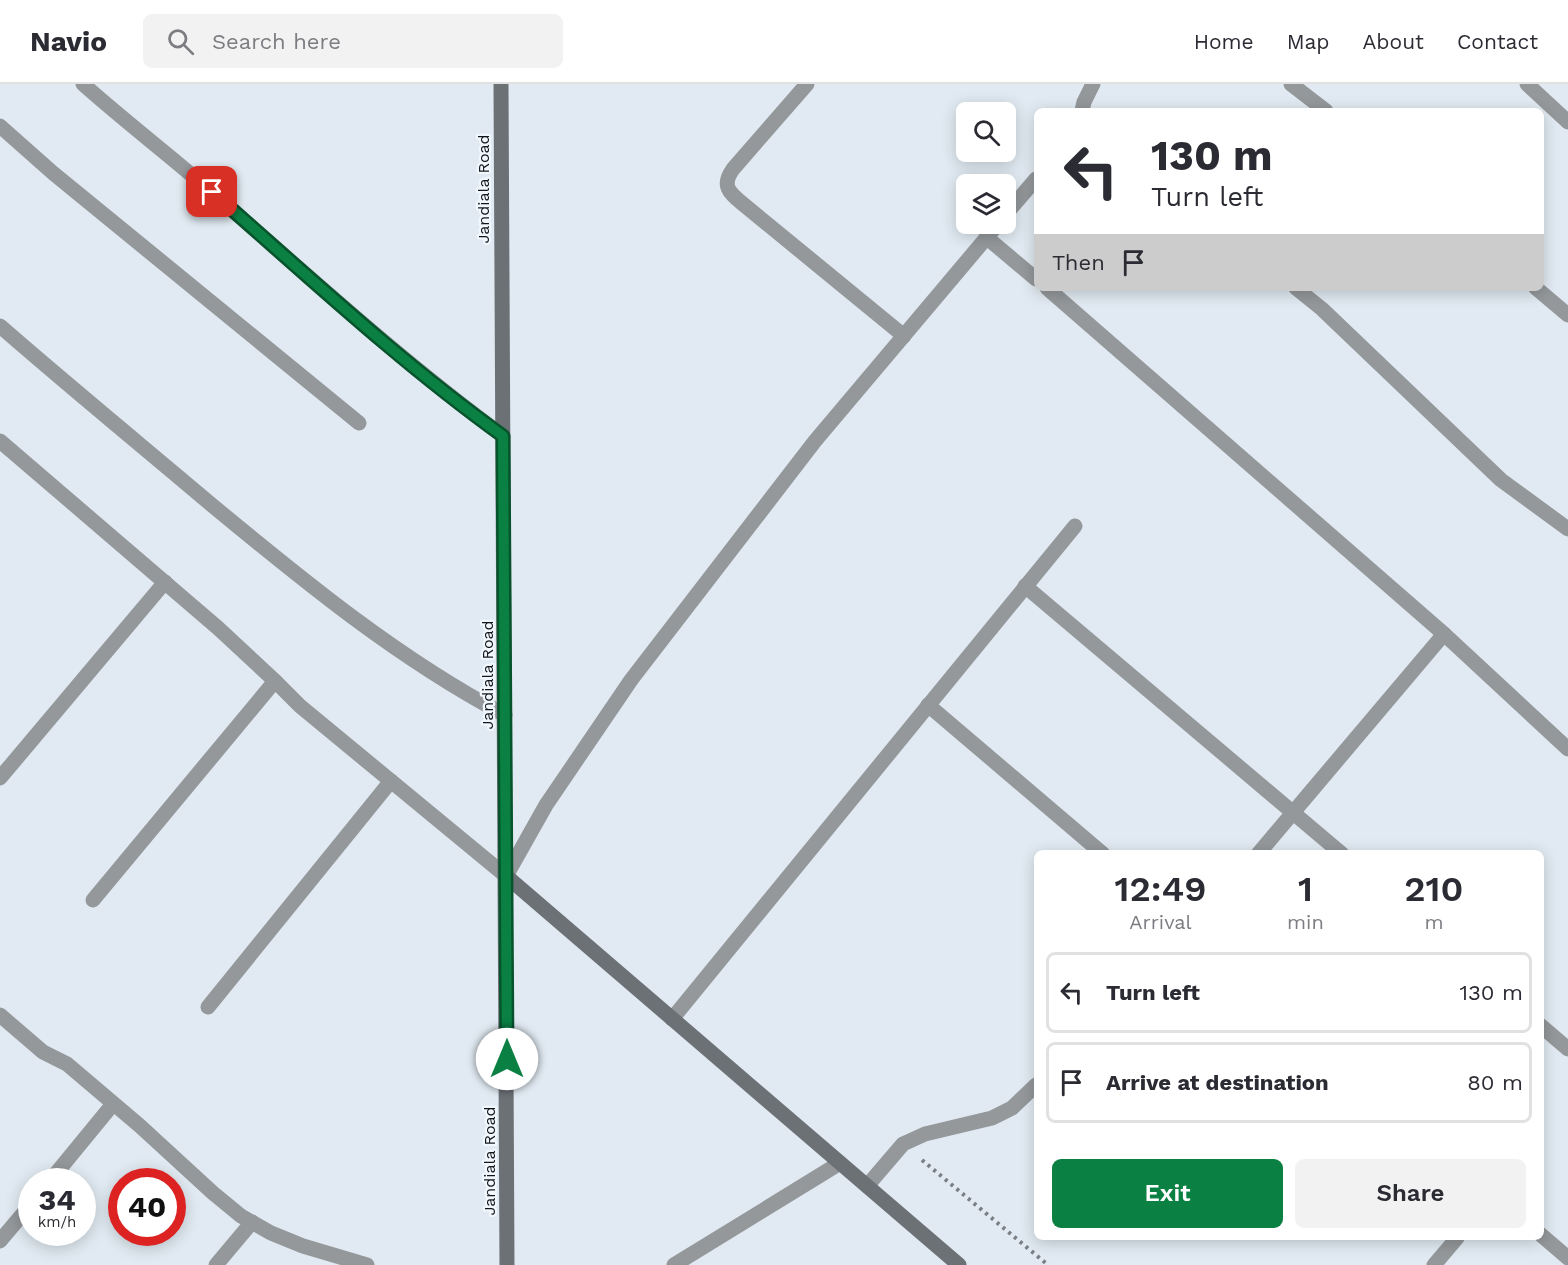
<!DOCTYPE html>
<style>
:root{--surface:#fff;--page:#f2f2f3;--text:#2b2b33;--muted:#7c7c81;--line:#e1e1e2;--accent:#0b8043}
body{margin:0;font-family:"Work Sans",sans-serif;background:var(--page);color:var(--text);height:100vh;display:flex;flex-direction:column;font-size:22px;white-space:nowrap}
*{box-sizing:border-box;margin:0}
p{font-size:20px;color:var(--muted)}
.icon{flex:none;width:33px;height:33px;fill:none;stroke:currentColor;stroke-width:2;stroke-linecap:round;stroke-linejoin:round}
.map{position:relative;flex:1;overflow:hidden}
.drawer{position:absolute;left:1034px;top:766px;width:510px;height:390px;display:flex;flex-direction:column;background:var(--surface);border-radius:9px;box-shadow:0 3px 15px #0003}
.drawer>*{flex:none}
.top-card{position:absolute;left:1034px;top:24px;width:510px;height:183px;border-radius:9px;box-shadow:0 3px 15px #0003;background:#fff;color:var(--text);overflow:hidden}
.controls{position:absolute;left:956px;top:18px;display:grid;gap:12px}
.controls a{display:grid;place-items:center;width:60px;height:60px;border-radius:9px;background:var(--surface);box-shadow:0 3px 15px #0003;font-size:30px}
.speed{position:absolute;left:18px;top:1084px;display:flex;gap:12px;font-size:30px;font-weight:700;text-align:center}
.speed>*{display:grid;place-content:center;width:78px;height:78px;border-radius:50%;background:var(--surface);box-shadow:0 3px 15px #0003;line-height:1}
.speed small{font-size:15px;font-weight:400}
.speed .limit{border:9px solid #d22;background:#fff;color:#111}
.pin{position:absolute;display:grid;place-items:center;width:51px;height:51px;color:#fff;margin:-26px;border-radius:12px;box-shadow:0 3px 9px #0006}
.me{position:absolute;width:66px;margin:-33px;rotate:0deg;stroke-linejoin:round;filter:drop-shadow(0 0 4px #0008)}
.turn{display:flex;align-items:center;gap:21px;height:126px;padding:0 18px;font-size:27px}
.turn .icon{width:78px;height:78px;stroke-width:2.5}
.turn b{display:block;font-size:42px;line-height:51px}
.then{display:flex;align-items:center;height:57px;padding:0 18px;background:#0003;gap:12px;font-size:22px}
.eta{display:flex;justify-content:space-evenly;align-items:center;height:102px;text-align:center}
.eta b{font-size:36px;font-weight:600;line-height:42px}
.primary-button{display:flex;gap:12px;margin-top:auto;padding:12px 18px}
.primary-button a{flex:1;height:69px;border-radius:9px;background:var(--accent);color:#fff;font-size:24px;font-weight:600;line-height:69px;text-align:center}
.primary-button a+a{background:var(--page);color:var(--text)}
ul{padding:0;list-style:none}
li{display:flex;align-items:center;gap:18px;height:81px;margin:0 12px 9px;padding:0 6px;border:3px solid var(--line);border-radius:9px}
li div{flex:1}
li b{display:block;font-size:22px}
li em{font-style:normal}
header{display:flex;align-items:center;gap:36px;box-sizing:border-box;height:84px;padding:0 30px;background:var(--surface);border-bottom:2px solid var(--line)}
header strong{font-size:28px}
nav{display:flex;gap:33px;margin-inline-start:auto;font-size:21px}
.search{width:420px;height:54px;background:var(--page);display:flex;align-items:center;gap:15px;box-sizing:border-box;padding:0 21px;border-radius:9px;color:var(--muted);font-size:22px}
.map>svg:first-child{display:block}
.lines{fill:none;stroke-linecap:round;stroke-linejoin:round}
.path{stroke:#797f84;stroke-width:4;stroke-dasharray:3 4.5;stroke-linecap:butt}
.street{stroke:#94989b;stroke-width:15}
.secondary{stroke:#6c7176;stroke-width:15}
.route-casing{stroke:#07532c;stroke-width:15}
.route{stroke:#0b8043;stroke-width:10}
.labels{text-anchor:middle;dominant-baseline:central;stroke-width:4.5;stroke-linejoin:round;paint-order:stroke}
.street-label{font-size:16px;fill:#121618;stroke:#f0f7fe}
</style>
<header>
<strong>Navio</strong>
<div class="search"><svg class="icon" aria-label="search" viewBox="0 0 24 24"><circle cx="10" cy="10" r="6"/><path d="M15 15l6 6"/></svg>Search here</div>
<nav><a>Home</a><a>Map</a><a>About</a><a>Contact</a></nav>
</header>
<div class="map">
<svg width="1568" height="1181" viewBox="0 0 1568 1181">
<rect width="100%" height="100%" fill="#e1eaf2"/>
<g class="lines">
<!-- path -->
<polyline class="path" points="922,1076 1048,1181"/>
<!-- street -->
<g class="street">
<path d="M83,0C129,41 177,77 223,118C315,198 405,280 503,352"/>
<path d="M807,0L733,85C721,102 729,108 743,120L904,252"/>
<polyline points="1291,0 1326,27"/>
<polyline points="1527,0 1568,38"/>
<polyline points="1082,27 1084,18 1093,0"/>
<polyline points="0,42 53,89 359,339"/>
<polyline points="1005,131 1036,95"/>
<polyline points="986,153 1036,195"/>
<polyline points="1047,204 1444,550 1568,665"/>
<polyline points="1296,204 1322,225 1501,396 1568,445"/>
<polyline points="1536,204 1568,231"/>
<path d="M0,242C70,303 142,362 213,422C305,498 399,575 505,631"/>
<polyline points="0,357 218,544 275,597 300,622 506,792 546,721 631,596 815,357 998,140"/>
<polyline points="1025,502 1342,770"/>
<polyline points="928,621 1103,770"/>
<polyline points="0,694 165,498"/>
<polyline points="1258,770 1444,550"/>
<polyline points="93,816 275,597"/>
<polyline points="208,923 391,697"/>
<polyline points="0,931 43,968 67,980 140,1042 213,1109 241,1132 271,1149 303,1162 367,1181"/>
<polyline points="672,935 1075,442"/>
<polyline points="1540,941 1568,965"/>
<polyline points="49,1098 113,1020"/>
<polyline points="867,1102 903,1060 925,1050 992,1034 1012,1024 1036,1001"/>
<polyline points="1540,1150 1568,1174"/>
<polyline points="0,1157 32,1119"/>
<polyline points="216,1181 252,1138"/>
<polyline points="674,1181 840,1079"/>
<polyline points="1434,1181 1457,1154"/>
</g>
<!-- secondary -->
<g class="secondary">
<polyline points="501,0 507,1181"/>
<polyline points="506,792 959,1181"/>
</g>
</g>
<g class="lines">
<!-- route casing -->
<g class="route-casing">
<path id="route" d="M212,108C307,191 400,278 503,352L507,975"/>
</g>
<!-- route -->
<use href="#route" class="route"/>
</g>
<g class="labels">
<!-- street labels -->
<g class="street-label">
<text transform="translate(483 105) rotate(-90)">Jandiala Road</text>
<text transform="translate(487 591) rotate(-90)">Jandiala Road</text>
<text transform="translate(489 1077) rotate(-90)">Jandiala Road</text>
</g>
</g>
</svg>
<div class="controls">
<a><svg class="icon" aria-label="search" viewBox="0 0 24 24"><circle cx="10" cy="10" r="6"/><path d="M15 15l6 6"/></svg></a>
<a><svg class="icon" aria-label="layers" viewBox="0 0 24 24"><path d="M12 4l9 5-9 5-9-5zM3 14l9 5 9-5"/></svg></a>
</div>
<div class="speed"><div>34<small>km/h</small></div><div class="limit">40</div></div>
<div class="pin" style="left:212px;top:108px;background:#d93025"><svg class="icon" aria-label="arrive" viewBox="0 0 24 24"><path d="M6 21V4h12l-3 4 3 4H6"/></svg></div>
<svg class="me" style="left:507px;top:975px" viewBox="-20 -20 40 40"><circle r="19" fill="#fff"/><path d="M0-13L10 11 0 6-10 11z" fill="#0b8043"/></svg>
<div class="top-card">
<div class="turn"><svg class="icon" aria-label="left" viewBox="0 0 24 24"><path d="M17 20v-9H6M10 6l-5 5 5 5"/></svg><div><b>130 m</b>Turn left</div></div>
<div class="then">Then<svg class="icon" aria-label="arrive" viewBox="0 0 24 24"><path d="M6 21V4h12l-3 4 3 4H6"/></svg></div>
</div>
<section class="drawer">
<div class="eta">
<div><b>12:49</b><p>Arrival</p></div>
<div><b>1</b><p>min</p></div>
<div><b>210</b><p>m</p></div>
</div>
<ul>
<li><svg class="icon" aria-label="left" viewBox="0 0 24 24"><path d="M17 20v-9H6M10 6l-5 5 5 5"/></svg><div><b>Turn left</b></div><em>130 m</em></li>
<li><svg class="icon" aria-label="arrive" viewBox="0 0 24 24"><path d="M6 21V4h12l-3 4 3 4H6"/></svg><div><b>Arrive at destination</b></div><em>80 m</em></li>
</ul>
<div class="primary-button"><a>Exit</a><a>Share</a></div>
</section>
</div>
